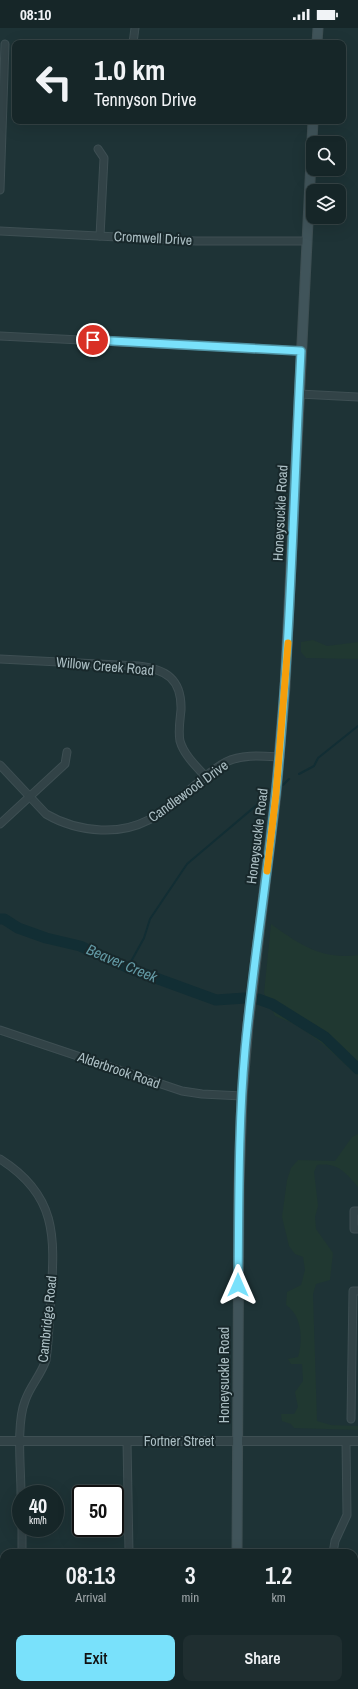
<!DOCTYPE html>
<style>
:root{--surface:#162628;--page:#1f2e30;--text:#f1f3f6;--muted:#9ea5a8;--line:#354345;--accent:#79e1fb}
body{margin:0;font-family:"Archivo Narrow",sans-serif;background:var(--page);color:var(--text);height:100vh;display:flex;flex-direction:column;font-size:15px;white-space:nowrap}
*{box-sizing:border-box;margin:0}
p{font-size:13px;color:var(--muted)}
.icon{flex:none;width:22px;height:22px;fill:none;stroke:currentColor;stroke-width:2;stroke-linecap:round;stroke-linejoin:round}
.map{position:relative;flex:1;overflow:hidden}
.sheet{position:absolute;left:0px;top:1521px;width:358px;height:140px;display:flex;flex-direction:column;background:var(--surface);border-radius:12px 12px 0 0;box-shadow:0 4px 16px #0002,0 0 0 1px var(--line)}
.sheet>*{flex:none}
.hud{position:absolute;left:12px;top:12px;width:334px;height:84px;border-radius:8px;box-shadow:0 4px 16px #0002,0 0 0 1px var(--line);background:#162628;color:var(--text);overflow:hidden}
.fabs{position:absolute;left:306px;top:108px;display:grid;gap:8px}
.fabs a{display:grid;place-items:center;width:40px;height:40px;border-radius:8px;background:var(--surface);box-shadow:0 4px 16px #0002,0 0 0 1px var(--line);font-size:20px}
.speed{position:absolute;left:12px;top:1457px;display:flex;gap:8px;font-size:20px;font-weight:700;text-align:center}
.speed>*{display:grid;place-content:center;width:52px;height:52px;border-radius:50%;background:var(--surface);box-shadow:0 4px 16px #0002,0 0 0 1px var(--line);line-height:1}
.speed small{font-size:10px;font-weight:400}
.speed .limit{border:2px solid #111;border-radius:6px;background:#fff;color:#111}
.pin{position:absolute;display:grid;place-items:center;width:34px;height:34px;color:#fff;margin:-17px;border:2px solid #fff;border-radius:50%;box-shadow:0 1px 4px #0007}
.me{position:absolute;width:44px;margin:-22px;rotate:0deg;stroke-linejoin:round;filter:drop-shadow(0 0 3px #0008)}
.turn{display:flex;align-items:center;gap:14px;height:84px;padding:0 16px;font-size:18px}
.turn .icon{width:52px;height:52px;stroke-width:2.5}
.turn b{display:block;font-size:28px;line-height:34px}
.eta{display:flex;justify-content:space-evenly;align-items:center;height:68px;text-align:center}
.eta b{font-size:24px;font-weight:600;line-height:28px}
.primary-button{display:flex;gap:8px;margin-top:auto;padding:8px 16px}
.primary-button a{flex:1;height:46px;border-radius:8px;background:var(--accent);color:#111;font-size:16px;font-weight:600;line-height:46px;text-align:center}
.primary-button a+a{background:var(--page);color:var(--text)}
.status{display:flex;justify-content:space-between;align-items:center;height:28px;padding:0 20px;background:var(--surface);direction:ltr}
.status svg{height:11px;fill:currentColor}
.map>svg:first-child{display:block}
.green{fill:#203831}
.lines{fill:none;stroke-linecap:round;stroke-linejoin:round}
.stream{stroke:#122e34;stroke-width:2}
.river{stroke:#122e34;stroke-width:11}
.minor-casing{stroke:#3e4f53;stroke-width:9}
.tertiary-casing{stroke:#3e4f53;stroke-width:10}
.secondary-casing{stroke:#3e4f53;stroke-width:11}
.minor{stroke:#324347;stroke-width:7}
.tertiary{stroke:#324347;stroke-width:8}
.secondary{stroke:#40545a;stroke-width:9}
.route-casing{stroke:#4f92a3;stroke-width:10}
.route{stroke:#79e1fb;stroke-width:7}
.slow{stroke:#f59e0b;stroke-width:7}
.labels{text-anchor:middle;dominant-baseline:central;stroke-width:4;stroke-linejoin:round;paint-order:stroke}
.street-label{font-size:14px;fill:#acbfc4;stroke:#18282b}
.water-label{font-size:15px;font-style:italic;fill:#639aa5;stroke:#18282b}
</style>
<div class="status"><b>08:10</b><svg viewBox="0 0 49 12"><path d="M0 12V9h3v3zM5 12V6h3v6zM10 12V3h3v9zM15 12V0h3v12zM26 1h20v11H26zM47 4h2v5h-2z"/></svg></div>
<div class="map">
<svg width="358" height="1661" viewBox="0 0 358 1661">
<rect width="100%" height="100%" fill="#1e3336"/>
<!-- green -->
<g class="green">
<polygon points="313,612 327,618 358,614 358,631 306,630 301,624 301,614"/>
<path d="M271,896C299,916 321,932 358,927V1048L324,1017L297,997L275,988L264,965Z"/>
<path d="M358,1106V1159C346,1145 338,1134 317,1137L314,1144L318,1178L315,1189L316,1201L333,1225L330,1252L316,1256L313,1266L317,1393L331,1397L358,1398V1402L294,1400L291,1396L282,1393L281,1386H294L298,1379L295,1364L303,1353L302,1336H291L288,1331L298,1329C303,1312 302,1287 286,1277L287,1264L301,1257L305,1242L303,1229L295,1226L289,1218L282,1189L287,1152L291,1140L298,1132L335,1133L352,1109Z"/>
</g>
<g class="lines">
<!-- stream -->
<g class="stream">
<polyline points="299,746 314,738 318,730 358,698"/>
<polyline points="283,757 289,751"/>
<polyline points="128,939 144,910 150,891 187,836 265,770"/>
</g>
<!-- river -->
<g class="river">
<polyline points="0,891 4,891 18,900 46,910 80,918 131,941 216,972 245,970"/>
<polyline points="258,971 272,976 325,1009 358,1041"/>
</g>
<!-- minor casing -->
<g class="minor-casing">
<g id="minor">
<polyline points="133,15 135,0"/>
<polyline points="98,121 104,130 100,208"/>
<polyline points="0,162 5,16"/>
<polyline points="0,203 196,213 306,213"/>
<polyline points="0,308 301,323"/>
<polyline points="299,366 358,369"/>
<path d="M0,631L138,638C166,641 182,651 181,682C180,692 178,703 180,713C184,727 196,738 205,748"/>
<path d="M0,737L46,786C63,796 82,801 101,802C146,804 167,780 199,754C207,747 216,739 226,734C242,726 262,728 280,729"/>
<polyline points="0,796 65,736 67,724"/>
<polyline points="0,1002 182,1063 202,1066 242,1068"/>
<path d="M0,1131C57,1167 55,1208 51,1268C49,1289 49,1311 46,1332C41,1347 30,1358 25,1373C16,1396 21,1441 21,1466"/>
<polyline points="358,1183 354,1183 354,1201 358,1201"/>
<polyline points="351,1391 353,1263 358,1263"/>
<polyline points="127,1413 129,1525"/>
<polyline points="22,1500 22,1525"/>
<polyline points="333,1525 335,1513 347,1487 346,1413"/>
<polyline points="354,1569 356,1574 354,1584"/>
<polyline points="24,1657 24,1661"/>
<polyline points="130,1657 130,1661"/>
<polyline points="342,1657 342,1661"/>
</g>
</g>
<!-- tertiary casing -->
<g class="tertiary-casing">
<polyline id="tertiary" points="0,1413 358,1413"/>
</g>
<!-- secondary casing -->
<g class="secondary-casing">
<g id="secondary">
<polyline points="317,15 318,0"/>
<polyline points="237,1525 239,1157 242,1068 248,997 276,766 285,659 313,93"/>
<polyline points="238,1657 238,1661"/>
</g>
</g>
<!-- minor -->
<use href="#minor" class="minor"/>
<!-- tertiary -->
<use href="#tertiary" class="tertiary"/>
<!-- secondary -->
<use href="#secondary" class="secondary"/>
</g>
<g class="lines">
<!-- route casing -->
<g class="route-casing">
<path id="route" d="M93,312L301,323C294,459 291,596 279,732C271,829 254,925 245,1022C238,1100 239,1179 238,1257"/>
</g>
<!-- route -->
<use href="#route" class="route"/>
<!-- slow -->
<polyline class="slow" points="267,843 276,766 288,615"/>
</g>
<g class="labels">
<!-- street labels -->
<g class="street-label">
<text transform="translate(153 210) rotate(3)">Cromwell Drive</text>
<text transform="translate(280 485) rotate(-87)">Honeysuckle Road</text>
<text transform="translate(105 638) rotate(5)">Willow Creek Road</text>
<text transform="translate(188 763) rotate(-36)">Candlewood Drive</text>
<text transform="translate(257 808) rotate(-83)">Honeysuckle Road</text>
<text transform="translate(119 1042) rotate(19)">Alderbrook Road</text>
<text transform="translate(47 1291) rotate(-84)">Cambridge Road</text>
<text transform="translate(224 1347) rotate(-90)">Honeysuckle Road</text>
<text x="179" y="1413">Fortner Street</text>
</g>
<!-- water labels -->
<g class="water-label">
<text transform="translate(122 935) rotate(23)">Beaver Creek</text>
</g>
</g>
</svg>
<div class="fabs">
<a><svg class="icon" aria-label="search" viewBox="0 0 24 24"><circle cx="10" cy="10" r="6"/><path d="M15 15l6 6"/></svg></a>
<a><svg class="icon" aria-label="layers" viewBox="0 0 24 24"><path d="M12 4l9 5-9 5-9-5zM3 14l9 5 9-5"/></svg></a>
</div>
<div class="speed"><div>40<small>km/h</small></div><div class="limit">50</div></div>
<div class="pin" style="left:93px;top:312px;background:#d93025"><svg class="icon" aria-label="arrive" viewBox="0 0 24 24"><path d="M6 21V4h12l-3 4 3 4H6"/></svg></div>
<svg class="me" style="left:238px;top:1257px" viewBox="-20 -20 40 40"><path d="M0-17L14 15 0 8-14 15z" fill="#79e1fb" stroke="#fff" stroke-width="4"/></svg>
<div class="hud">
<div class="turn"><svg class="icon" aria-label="left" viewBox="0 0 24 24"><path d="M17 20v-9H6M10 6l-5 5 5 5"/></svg><div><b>1.0 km</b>Tennyson Drive</div></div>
</div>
<section class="sheet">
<div class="eta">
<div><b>08:13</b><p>Arrival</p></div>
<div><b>3</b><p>min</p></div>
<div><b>1.2</b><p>km</p></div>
</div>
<div class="primary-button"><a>Exit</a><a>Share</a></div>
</section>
</div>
